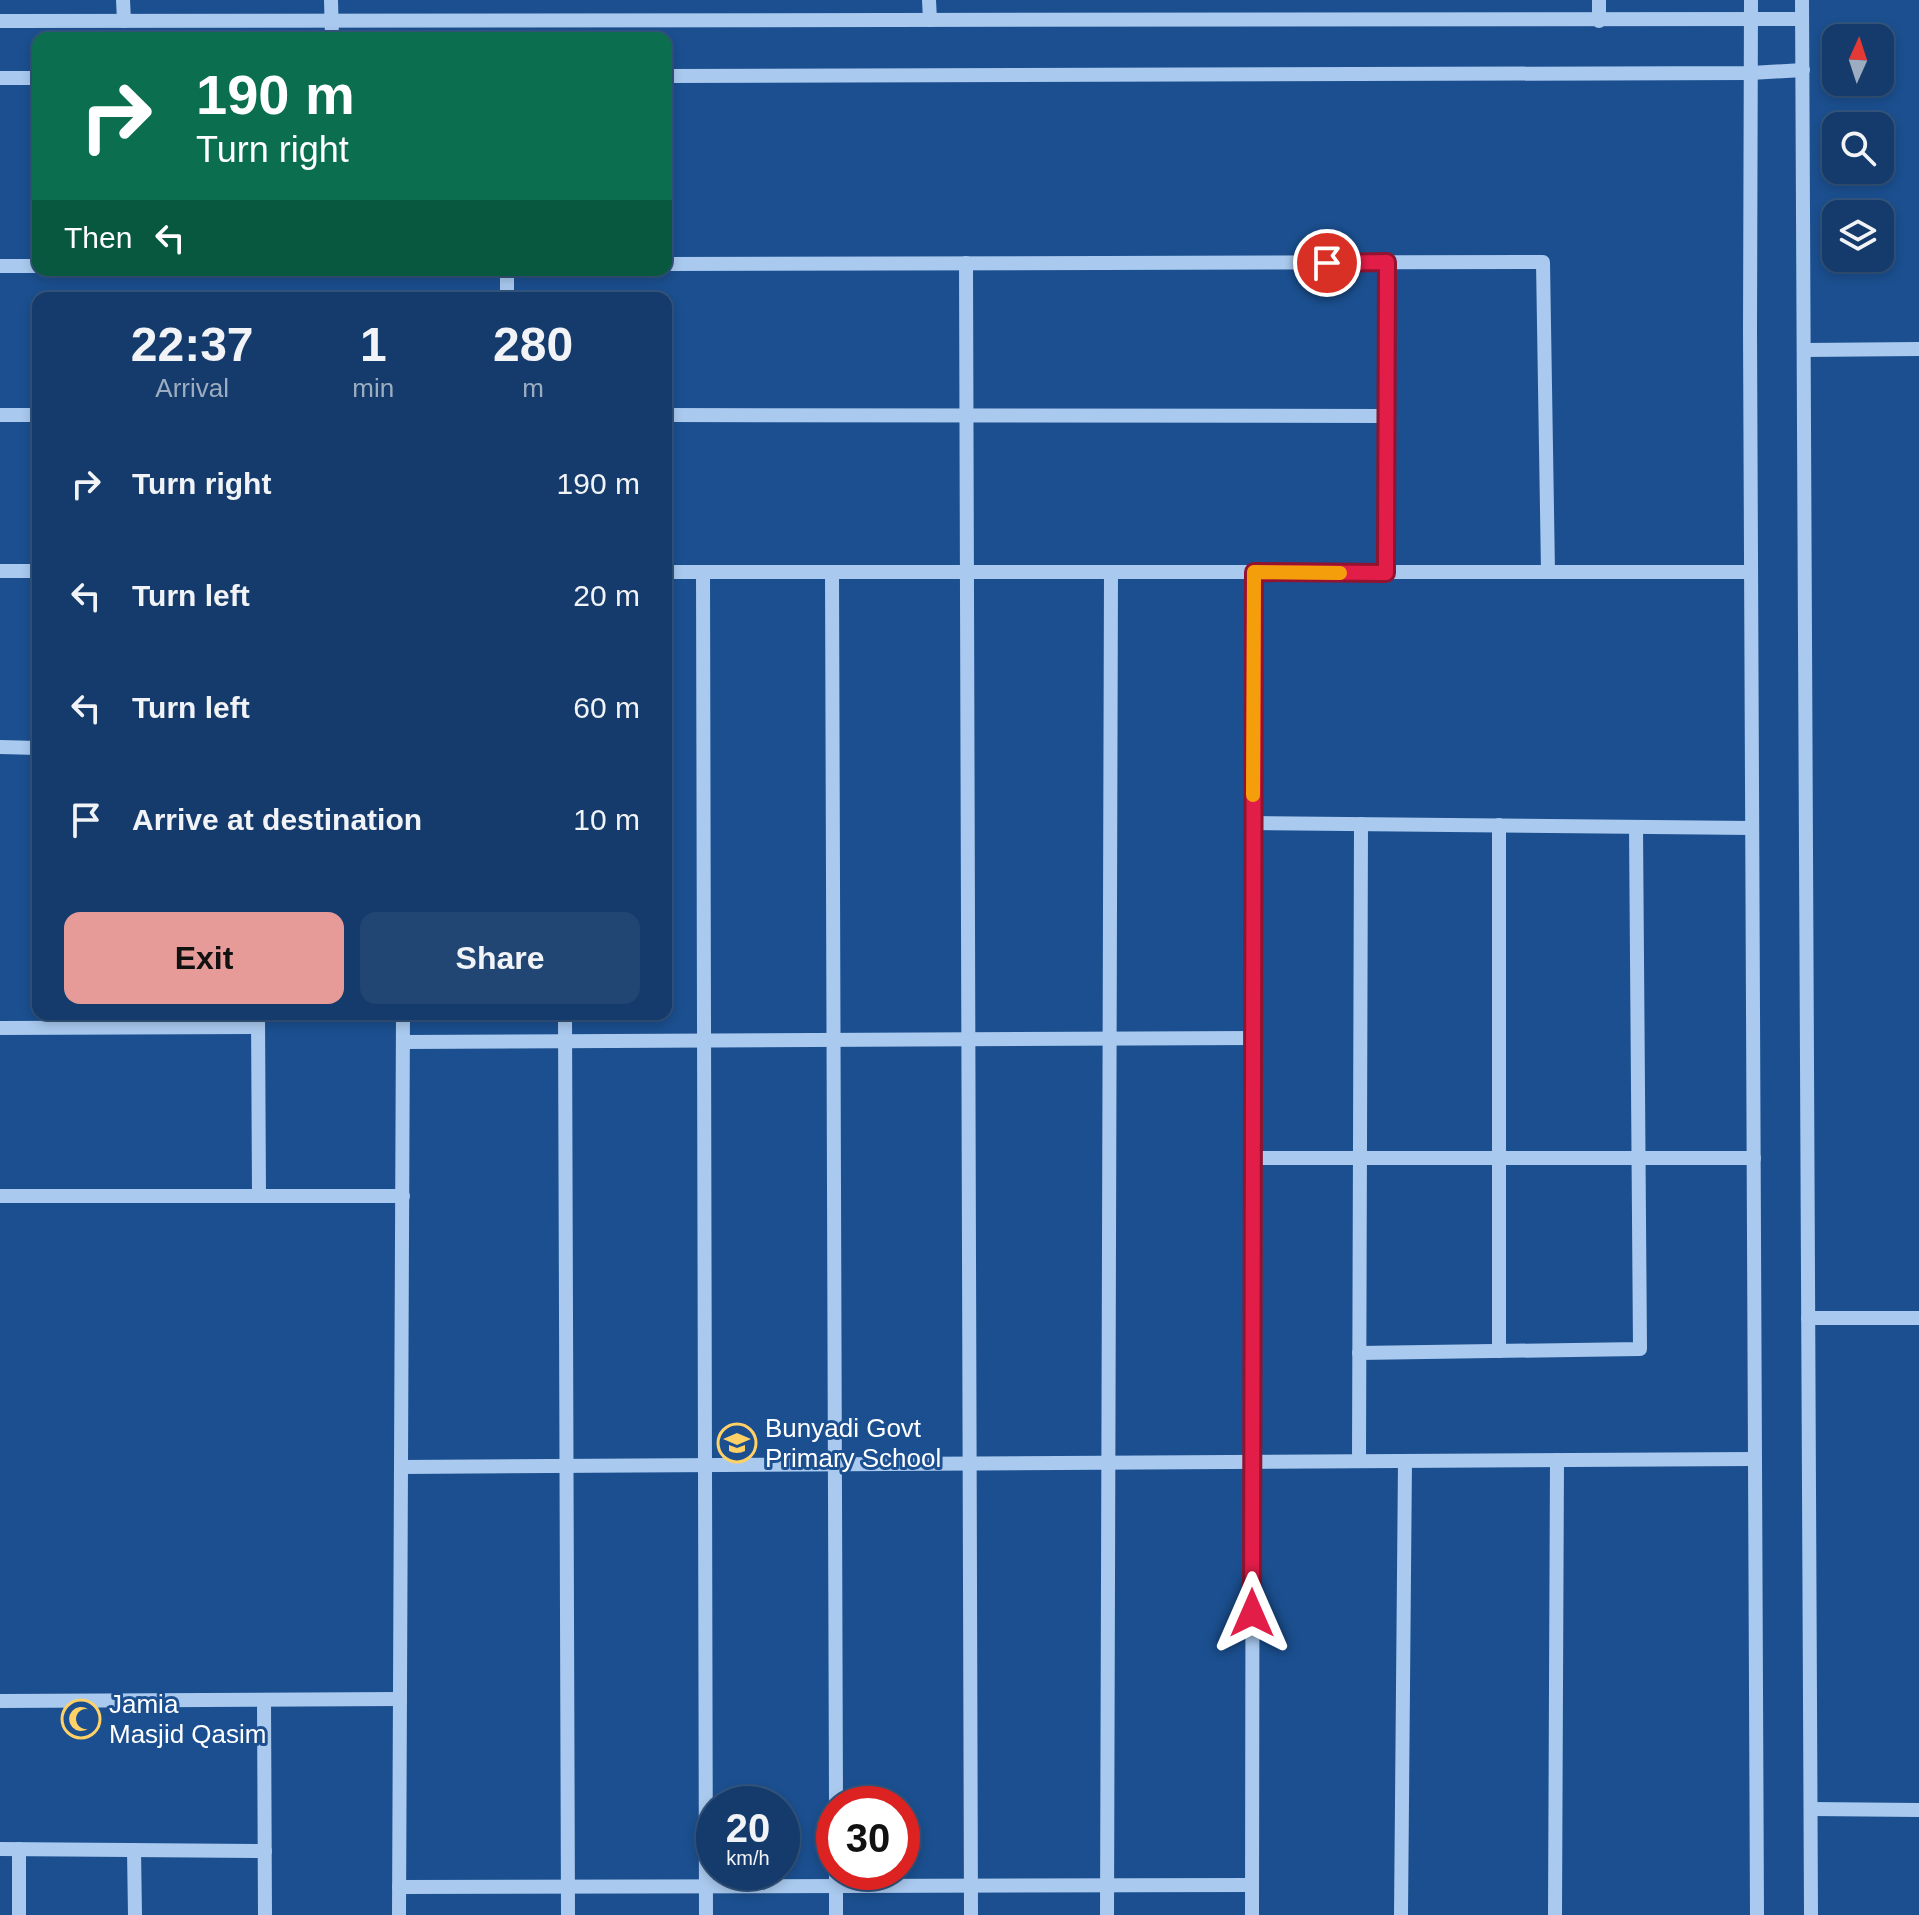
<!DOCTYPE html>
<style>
:root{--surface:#143b6b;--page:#214673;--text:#f1f3f6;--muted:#9dadc1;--line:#33557e;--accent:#e69b98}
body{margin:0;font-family:Helvetica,sans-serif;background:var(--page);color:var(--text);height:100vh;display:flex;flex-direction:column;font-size:30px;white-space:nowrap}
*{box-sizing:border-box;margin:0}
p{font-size:26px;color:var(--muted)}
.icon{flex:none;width:44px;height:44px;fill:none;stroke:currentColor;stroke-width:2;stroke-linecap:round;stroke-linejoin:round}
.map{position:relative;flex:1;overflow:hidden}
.panel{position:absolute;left:32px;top:292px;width:640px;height:728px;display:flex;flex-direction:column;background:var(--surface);border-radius:16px;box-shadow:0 4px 12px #0003,0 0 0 2px var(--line)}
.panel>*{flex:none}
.top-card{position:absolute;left:32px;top:32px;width:640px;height:244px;border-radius:16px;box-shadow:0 4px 12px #0003,0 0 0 2px var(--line);background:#0b6e4f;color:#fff;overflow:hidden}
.needle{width:52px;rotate:3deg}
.tools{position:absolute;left:1822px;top:24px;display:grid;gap:16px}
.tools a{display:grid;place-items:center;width:72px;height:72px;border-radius:16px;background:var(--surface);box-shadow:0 4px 12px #0003,0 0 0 2px var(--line);font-size:40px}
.speed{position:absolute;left:696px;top:1786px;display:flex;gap:16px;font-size:40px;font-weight:700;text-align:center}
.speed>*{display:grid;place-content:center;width:104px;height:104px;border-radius:50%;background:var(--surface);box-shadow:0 4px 12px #0003,0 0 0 2px var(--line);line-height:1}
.speed small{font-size:20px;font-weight:400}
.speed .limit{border:12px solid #d22;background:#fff;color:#111}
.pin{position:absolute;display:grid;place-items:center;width:68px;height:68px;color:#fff;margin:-34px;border:4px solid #fff;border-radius:50%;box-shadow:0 2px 8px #0007}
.me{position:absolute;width:88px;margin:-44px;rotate:0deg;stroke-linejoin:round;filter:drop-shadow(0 0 6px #0008)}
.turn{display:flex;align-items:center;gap:28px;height:168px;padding:0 32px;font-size:36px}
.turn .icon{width:104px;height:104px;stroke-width:2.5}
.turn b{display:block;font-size:56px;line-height:68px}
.then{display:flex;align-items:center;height:76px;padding:0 32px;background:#0003;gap:16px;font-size:30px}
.eta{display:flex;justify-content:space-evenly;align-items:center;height:136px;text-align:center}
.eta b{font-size:48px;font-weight:700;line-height:56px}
.primary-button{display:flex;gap:16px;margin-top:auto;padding:16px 32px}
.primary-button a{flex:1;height:92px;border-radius:16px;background:var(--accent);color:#111;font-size:32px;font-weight:700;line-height:92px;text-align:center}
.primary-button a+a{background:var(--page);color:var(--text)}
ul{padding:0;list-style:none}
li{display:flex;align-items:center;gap:24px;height:112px;padding:0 32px}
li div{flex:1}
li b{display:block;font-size:30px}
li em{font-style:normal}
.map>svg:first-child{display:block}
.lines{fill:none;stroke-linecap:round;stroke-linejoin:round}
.minor{stroke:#a9c9ee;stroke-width:14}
.route-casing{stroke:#92132f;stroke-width:20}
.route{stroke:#e11d48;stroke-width:14}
.slow{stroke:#f59e0b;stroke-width:14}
.labels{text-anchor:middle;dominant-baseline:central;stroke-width:6;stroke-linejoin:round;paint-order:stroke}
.poi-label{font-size:26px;fill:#fff;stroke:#1b4f8f;text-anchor:start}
</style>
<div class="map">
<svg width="1919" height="1915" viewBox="0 0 1919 1915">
<rect width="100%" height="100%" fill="#1b4f8f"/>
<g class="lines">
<!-- minor -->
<g class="minor">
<polyline points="123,0 124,21"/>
<polyline points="331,0 332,38"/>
<polyline points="929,0 930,20"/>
<polyline points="1599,0 1599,21"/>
<polyline points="1751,0 1750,331 1757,1915"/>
<polyline points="1802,0 1811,1915"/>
<polyline points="0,21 1802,19"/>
<polyline points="666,76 1751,73 1803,70"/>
<polyline points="0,78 38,78"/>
<polyline points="966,263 971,1915"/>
<polyline points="666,264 1543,262 1548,572"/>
<polyline points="0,266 38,266"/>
<polyline points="507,270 507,298"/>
<polyline points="1804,350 1919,349"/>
<polyline points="0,415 38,415"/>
<polyline points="666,415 1386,416"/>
<polyline points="0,571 38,571"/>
<polyline points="666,572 1751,572"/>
<polyline points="703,572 706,1915"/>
<polyline points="832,572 836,1804"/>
<polyline points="1386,573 1387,262"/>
<polyline points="0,747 38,748"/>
<polyline points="1253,823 1752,828"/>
<polyline points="1499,825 1499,1351"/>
<polyline points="258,1014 259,1196"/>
<polyline points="565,1014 568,1915"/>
<polyline points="0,1028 258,1027"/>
<polyline points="403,1042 1253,1038"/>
<polyline points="1253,1158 1754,1158"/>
<polyline points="0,1196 403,1196"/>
<polyline points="1808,1318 1919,1318"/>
<polyline points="1359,1353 1640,1349 1636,827"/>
<polyline points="1359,1461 1361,824"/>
<polyline points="401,1467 1755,1459"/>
<polyline points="264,1700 265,1915"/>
<polyline points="0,1701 400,1699"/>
<polyline points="1811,1809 1919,1810"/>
<polyline points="0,1849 265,1851"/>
<polyline points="19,1849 19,1915"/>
<polyline points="134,1850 135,1915"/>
<polyline points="836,1872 836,1915"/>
<polyline points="399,1887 1252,1885"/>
<polyline points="399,1915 403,1014"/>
<polyline points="1107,1915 1111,572"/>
<polyline points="1252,1915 1254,572"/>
<polyline points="1401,1915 1405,1461"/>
<polyline points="1555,1915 1557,1460"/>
</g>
</g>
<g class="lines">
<!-- route casing -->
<g class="route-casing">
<polyline id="route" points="1252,1613 1254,572 1386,573 1387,262 1327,263"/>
</g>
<!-- route -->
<use href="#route" class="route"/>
<!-- slow -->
<polyline class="slow" points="1253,795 1254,572 1340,573"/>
</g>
<!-- icons -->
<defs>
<g id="school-ring" transform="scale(2)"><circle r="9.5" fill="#1b4f8f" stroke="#ffd166" stroke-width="1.5"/><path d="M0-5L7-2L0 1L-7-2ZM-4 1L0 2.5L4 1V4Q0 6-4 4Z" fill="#ffd166"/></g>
<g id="mosque-ring" transform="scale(2)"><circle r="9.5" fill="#1b4f8f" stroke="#ffd166" stroke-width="1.5"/><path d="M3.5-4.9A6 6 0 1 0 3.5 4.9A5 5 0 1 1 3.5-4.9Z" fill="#ffd166"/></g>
</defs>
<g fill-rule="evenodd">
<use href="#school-ring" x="737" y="1443"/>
<use href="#mosque-ring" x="81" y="1719"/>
</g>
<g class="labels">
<!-- poi labels -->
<g class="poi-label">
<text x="765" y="1428">Bunyadi Govt<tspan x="765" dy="30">Primary School</tspan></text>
<text x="109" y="1704">Jamia<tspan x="109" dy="30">Masjid Qasim</tspan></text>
</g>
</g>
</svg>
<div class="tools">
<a><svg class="needle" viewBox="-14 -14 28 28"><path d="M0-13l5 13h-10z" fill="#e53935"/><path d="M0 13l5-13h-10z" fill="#9dadc1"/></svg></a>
<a><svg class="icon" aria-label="search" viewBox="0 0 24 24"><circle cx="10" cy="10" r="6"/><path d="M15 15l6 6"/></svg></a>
<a><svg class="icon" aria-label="layers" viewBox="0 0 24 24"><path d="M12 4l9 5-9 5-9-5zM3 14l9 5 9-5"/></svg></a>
</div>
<div class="speed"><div>20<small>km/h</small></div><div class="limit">30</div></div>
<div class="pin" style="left:1327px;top:263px;background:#d93025"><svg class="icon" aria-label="arrive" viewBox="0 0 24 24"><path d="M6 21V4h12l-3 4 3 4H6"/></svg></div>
<svg class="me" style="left:1252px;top:1613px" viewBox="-20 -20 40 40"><path d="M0-17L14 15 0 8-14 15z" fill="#e11d48" stroke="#fff" stroke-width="4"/></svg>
<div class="top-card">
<div class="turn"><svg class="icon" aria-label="right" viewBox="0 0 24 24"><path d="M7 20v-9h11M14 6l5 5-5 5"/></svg><div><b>190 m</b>Turn right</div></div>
<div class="then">Then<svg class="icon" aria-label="left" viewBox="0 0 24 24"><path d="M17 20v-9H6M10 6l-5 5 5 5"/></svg></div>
</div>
<section class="panel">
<div class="eta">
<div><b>22:37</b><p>Arrival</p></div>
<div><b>1</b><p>min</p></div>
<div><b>280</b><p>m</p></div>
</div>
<ul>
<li><svg class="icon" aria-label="right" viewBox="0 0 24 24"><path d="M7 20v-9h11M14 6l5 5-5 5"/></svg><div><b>Turn right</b></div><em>190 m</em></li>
<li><svg class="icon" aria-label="left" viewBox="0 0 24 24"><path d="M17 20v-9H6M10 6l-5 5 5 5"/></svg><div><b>Turn left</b></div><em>20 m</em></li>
<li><svg class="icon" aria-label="left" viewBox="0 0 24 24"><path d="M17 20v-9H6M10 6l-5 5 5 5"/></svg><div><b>Turn left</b></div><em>60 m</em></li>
<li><svg class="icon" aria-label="arrive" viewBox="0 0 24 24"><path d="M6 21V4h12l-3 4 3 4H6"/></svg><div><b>Arrive at destination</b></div><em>10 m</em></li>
</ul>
<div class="primary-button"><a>Exit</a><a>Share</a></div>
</section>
</div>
